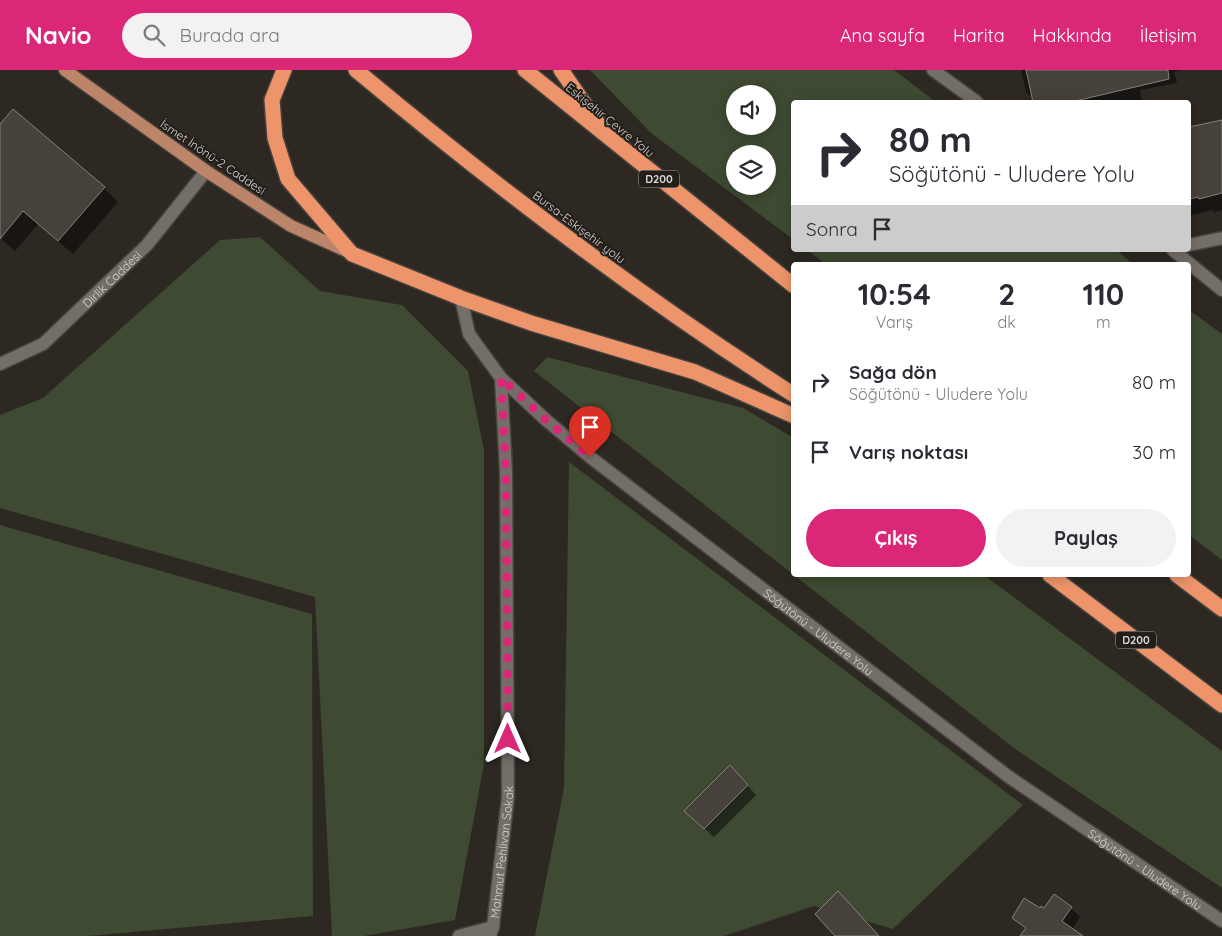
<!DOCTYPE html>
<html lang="tr">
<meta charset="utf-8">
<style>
:root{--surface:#fff;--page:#f2f2f3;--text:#2b2b33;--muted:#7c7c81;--accent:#db2777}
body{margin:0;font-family:Quicksand,sans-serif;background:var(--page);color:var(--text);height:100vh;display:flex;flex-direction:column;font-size:19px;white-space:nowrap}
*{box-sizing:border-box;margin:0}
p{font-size:16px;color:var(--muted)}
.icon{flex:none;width:28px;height:28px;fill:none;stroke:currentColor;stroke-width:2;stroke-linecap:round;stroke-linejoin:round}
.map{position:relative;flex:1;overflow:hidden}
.side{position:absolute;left:791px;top:192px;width:400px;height:315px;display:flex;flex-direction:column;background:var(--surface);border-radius:5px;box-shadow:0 2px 12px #0003}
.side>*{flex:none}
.banner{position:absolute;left:791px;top:30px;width:400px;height:152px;border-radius:5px;box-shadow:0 2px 12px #0003;background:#fff;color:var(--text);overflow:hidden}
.buttons{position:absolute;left:726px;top:15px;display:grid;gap:10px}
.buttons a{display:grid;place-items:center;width:50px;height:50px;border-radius:50%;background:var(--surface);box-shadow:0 2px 12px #0003;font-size:25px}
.pin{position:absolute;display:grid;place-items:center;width:42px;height:42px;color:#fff;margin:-51px -21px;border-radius:50% 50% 50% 0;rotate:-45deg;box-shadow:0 0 5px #0007}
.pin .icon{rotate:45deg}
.me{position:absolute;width:55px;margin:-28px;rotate:0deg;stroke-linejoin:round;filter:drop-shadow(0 0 4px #0008)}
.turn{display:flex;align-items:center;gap:18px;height:105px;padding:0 15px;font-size:22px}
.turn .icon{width:65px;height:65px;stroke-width:2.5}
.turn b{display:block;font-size:35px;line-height:42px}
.then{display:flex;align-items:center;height:48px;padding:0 15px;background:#0003;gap:10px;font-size:19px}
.eta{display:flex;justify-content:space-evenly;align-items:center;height:85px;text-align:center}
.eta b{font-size:30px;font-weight:700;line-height:35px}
.primary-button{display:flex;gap:10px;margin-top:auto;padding:10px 15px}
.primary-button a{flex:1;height:58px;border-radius:30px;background:var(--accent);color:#fff;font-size:20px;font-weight:700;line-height:58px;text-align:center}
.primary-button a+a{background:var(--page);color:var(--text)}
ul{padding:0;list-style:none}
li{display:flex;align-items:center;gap:15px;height:70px;padding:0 15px}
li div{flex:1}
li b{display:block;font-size:19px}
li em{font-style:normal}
header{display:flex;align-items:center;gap:30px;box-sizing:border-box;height:70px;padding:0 25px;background:var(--accent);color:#fff}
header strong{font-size:24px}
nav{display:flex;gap:28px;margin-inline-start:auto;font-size:18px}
.search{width:350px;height:45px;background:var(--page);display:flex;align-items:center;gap:12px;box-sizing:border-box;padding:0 18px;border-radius:28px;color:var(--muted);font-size:19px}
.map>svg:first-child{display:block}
.green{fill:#3e4a31;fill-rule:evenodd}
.shadow{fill:#0007}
.building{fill:#47413c;stroke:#87817a}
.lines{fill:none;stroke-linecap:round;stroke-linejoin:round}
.street-casing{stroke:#48433f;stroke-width:15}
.secondary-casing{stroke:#48433f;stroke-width:15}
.primary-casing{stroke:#48433f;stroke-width:15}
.highway-casing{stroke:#48433f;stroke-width:18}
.street{stroke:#736e67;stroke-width:12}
.secondary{stroke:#736e67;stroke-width:12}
.primary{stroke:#bc8569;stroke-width:12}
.highway{stroke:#ed946a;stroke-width:15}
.route{stroke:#db2777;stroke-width:9;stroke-dasharray:0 16.2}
.labels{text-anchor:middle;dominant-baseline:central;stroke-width:4;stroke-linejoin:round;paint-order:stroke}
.shield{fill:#231e19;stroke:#a29e9a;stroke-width:1}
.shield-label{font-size:11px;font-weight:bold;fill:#d8d5d2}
.street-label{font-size:12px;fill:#d8d5d2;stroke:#231e19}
</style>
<header>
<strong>Navio</strong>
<div class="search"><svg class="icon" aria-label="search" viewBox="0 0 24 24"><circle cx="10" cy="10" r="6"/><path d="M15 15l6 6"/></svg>Burada ara</div>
<nav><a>Ana sayfa</a><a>Harita</a><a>Hakkında</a><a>İletişim</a></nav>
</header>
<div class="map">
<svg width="1222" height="866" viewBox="0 0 1222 866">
<rect width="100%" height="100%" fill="#2d2822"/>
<!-- green -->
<g class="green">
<path d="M590,0H894L936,32H794V170L651,63ZM735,24H768V56H735ZM735,84H768V116H735Z"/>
<polygon points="260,167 320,221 402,235 468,301 484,380 484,694 455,850 364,866 332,866 315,527 0,438 0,345 43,328 220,170"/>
<polygon points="807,180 1116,180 1134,195 827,195"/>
<polygon points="1189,240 1222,264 1222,490 1189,465"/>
<polygon points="547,287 743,338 794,368 794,505 534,301"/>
<polygon points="569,392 1023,735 893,859 814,836 724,866 535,866 564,718"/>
<polygon points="0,455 312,544 313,846 88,866 0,866"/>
<polygon points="794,505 984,505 1222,681 1222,818 1015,679"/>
</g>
<!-- shadow -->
<g class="shadow">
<polygon points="1021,0 1180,0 1174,2 1177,13 1140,20 1142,32 1034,32 1033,29 1026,22"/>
<polygon points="13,40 104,118 118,132 73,184 38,154 15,181 0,168 0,55"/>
<polygon points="1222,51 1222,140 1214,142 1212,140 1189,146 1189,58"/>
<polygon points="739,706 756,725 714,767 695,750"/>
<polygon points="1071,838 1080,847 1071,861 1075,866 1025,866 1026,859 1014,848 1040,840"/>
</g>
<!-- building -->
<g class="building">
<polygon points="1026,0 1168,0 1169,9 1071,32 1033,32"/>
<polygon points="13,39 105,117 58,171 23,141 0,169 0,54"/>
<polygon points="1222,50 1222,123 1199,129 1198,127 1189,129 1189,57"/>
<polygon points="730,695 748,715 704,759 684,741"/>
<polygon points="838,821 879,866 835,866 815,844"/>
<polygon points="1054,824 1072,837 1062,851 1083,866 1020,866 1026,858 1012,848 1024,828 1040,838 1041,836 1044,838"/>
</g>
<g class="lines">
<!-- street casing -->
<g class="street-casing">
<g id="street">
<polyline points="933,0 977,32"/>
<polyline points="1189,175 1222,168"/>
<polyline points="1173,180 1222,220"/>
<polyline points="459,866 493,857"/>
<path id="s1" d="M490,866L493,857L508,727L506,401L501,308"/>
</g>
</g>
<!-- secondary casing -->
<g class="secondary-casing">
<g id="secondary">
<path id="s2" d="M461,228L469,264L501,308L546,350L590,387L1009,707L1222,851"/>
<path id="s3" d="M0,294L43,274L147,175L206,101"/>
</g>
</g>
<!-- primary casing -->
<g class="primary-casing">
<polyline id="primary" points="65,0 206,101 291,156 351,183"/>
</g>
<!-- highway casing -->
<g class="highway-casing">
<g id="highway">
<polyline points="284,0 272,30 275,68 288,109 352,184 461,228 531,253 695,302 794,346"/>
<path d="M356,0C496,117 641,227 794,325"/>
<polyline points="525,0 794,216"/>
<polyline points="561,0 597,52"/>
<polyline points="1050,505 1222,635"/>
<polyline points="1177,505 1222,539"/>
</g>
</g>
<!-- street -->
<use href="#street" class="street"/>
<!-- secondary -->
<use href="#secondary" class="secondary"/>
<!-- primary -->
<use href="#primary" class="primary"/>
<!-- highway -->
<use href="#highway" class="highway"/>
</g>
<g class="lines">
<!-- route -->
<polyline class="route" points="508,669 506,401 501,308 546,350 590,387"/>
</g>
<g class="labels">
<!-- shield labels -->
<g class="shield">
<rect x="639" y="100.5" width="40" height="17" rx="4"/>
<rect x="1116" y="561.5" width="40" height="17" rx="4"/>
</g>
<g class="shield-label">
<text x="659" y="109">D200</text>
<text x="1136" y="570">D200</text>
</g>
<!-- street labels -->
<g class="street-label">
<text transform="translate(610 50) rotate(39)">Eskişehir Çevre Yolu</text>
<text transform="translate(213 87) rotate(34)">İsmet İnönü-2 Caddesi</text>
<text transform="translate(579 157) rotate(37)">Bursa-Eskişehir yolu</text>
<text stroke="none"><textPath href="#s3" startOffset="142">Dirlik Caddesi</textPath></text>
<text stroke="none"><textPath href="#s2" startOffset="498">Söğütönü - Uludere Yolu</textPath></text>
<text stroke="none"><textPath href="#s1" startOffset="85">Mahmut Pehlivan Sokak</textPath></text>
<text stroke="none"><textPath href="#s2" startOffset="902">Söğütönü - Uludere Yolu</textPath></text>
</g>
</g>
</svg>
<div class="buttons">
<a><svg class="icon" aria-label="sound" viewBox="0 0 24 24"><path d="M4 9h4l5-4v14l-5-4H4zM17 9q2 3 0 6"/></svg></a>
<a><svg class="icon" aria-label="layers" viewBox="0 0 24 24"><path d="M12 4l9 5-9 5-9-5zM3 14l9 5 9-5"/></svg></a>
</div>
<div class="pin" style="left:590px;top:387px;background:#d93025"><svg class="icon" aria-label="arrive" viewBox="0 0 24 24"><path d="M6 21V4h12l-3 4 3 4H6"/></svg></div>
<svg class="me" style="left:508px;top:669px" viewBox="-20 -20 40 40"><path d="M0-17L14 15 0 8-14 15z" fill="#db2777" stroke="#fff" stroke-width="4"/></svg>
<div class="banner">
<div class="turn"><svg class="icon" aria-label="right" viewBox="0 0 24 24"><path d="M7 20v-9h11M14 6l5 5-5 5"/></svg><div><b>80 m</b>Söğütönü - Uludere Yolu</div></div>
<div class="then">Sonra<svg class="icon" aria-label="arrive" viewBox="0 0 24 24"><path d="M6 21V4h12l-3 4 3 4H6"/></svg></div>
</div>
<section class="side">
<div class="eta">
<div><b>10:54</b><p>Varış</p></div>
<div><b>2</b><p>dk</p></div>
<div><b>110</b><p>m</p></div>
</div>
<ul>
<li><svg class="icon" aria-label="right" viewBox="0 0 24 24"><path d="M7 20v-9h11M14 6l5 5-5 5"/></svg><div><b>Sağa dön</b><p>Söğütönü - Uludere Yolu</p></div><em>80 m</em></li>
<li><svg class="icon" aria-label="arrive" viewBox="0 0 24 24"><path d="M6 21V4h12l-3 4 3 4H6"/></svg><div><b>Varış noktası</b></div><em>30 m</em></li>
</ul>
<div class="primary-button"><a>Çıkış</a><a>Paylaş</a></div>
</section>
</div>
